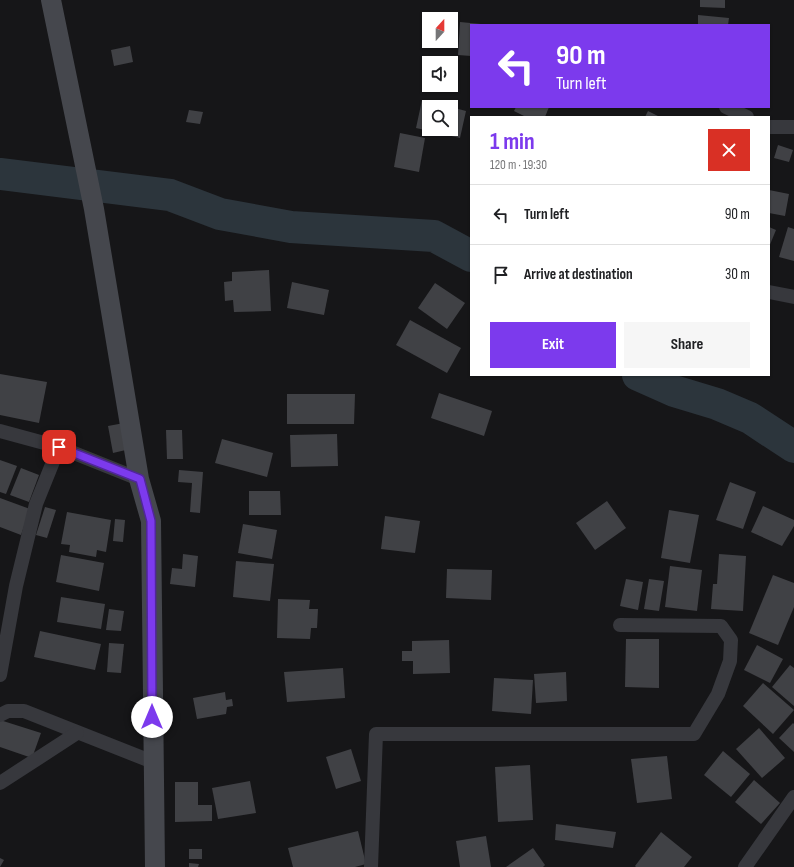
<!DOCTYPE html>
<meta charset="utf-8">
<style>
:root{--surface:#fff;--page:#f6f6f6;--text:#202124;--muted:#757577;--line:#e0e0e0;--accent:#7c3aed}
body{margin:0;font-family:"Sofia Sans Condensed",sans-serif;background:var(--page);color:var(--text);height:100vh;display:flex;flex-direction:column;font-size:15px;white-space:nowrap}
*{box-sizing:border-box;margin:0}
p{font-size:13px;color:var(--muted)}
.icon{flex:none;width:22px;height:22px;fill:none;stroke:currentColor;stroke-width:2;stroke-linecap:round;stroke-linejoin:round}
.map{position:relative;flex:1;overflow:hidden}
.details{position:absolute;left:470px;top:116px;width:300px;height:260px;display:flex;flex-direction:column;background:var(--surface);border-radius:0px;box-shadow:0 1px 3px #0004}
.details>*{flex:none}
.hud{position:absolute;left:470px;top:24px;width:300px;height:84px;border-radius:0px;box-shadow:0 1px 3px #0004;background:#7c3aed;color:#fff;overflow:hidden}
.needle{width:26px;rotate:21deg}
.fabs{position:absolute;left:422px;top:12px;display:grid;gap:8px}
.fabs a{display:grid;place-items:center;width:36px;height:36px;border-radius:0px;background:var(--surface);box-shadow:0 1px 3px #0004;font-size:20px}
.pin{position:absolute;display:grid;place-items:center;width:34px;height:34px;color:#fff;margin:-17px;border-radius:8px;box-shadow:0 2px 6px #0006}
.me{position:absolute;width:44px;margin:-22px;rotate:0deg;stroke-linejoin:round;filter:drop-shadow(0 0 3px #0008)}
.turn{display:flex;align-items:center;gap:14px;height:84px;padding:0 20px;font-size:18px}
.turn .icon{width:52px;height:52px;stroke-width:2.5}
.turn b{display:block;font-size:28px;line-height:34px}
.round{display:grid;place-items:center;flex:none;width:42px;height:42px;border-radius:0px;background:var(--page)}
.head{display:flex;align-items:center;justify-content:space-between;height:68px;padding:0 20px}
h1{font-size:24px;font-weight:700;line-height:30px;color:var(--accent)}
.primary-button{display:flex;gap:8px;margin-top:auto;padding:8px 20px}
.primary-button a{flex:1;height:46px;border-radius:0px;background:var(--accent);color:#fff;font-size:16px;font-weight:700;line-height:46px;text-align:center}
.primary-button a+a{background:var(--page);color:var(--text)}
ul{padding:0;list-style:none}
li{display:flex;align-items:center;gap:12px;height:60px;padding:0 20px;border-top:1px solid var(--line)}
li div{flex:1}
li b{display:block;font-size:15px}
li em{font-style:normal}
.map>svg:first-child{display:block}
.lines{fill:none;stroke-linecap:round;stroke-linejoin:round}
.river{stroke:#2c353c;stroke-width:32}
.building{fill:#404145}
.street{stroke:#37383d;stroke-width:14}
.secondary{stroke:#45474d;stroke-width:20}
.route-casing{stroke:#51269a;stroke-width:10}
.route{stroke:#7c3aed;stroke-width:7}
</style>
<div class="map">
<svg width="794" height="867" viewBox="0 0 794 867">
<rect width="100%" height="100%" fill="#161618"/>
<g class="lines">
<!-- river -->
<g class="river">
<polyline points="0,174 170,195 220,214 291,227 434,236 471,256"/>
<polyline points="638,375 674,391 717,404 750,418 794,447"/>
</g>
</g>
<!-- building -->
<g class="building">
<polygon points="700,0 725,0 725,8 700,7"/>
<polygon points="698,15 729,18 728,25 698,25"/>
<polygon points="460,22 481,24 471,25 471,56 458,55"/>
<polygon points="130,46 133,62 114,66 111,50"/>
<polygon points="422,100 448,106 429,107 429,129 451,129 451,107 466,111 460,138 416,128"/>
<polygon points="516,107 549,107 545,117 526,117 514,111"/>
<polygon points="189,110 203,112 200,124 186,122"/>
<polygon points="648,111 660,117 645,117"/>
<polygon points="400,133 425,138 419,172 394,167"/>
<polygon points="778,145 793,150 789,162 774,158"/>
<polygon points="769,190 789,194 785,216 769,213"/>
<polygon points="769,227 776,230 769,247"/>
<polygon points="788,227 794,229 794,261 779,257"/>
<polygon points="269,270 271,311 234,312 233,300 225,301 224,282 232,281 232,272"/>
<polygon points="292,282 329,290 324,315 287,308"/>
<polygon points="435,283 465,303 447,329 418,308"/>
<polygon points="410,320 461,348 447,373 396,345"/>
<polygon points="0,374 47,382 39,423 0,415"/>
<polygon points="439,393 492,411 484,436 431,418"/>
<polygon points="287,394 355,394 354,424 287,424"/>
<polygon points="124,423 130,449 113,453 108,426"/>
<polygon points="166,430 182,430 183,459 167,459"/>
<polygon points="337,434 338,466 291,467 290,435"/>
<polygon points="222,439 273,453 267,477 215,463"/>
<polygon points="0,460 17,466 6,494 0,492"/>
<polygon points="21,468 39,475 29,502 10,495"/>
<polygon points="179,470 203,472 200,513 190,512 192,483 178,482"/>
<polygon points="730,482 756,492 743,529 716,520"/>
<polygon points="249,491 280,491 281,515 249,515"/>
<polygon points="0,498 30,509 21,535 0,527"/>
<polygon points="607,501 626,528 595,550 576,523"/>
<polygon points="763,506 794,520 794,526 782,546 751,532"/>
<polygon points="45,507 56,510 47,538 36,535"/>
<polygon points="669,510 699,515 690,563 661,558"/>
<polygon points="67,512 111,520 106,552 97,550 96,557 69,552 70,545 61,544"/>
<polygon points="385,516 420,521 415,553 381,549"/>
<polygon points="115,519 125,520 123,542 113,541"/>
<polygon points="243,524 277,530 272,559 238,553"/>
<polygon points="183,554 198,556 195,587 170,584 172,568 182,569"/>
<polygon points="719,554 746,556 743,611 711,609 713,584 717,584"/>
<polygon points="61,555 104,563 99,591 56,582"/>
<polygon points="236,561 274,564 270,601 233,597"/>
<polygon points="670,566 702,570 697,611 665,607"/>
<polygon points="447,569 492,570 491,600 446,598"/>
<polygon points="773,575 794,583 794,607 778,645 749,633"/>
<polygon points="626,579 643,582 638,610 620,606"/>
<polygon points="649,579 664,581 659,611 644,609"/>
<polygon points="61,597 105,604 101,629 57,622"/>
<polygon points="278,599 310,600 309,609 318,609 317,628 311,628 310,639 277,638"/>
<polygon points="109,609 124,611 121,631 106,630"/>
<polygon points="40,631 101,644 95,670 34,657"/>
<polygon points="626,639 659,639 659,688 625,687"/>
<polygon points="449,640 450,673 413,674 413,661 402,661 402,651 412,651 412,641"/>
<polygon points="109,643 124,644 121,673 107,672"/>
<polygon points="757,645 783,659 770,683 744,670"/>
<polygon points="790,665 794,668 794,706 772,687"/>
<polygon points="343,668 345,698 287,702 284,672"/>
<polygon points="566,672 567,701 536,703 534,674"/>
<polygon points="494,678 533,680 531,714 492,711"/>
<polygon points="763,683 794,710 773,734 743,706"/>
<polygon points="225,692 226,700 232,699 233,706 227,707 226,714 197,719 193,698"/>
<polygon points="0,720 41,733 32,758 0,747"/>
<polygon points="793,723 794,724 794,752 779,738"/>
<polygon points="759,728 785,758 762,778 736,749"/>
<polygon points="351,749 361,781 336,789 326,757"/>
<polygon points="723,751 750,774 731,797 704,775"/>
<polygon points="667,756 672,799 637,803 631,759"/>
<polygon points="530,765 533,820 498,822 495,767"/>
<polygon points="754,780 780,803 761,824 735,802"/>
<polygon points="250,781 256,813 218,819 212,788"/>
<polygon points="175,782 198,782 198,805 212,805 212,821 175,822"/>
<polygon points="556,824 616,832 613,848 555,840"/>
<polygon points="358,831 366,864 355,867 293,867 288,848"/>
<polygon points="661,832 692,857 684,867 636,867 635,866"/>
<polygon points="486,836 491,867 460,867 456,841"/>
<polygon points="533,848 545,865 543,867 506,867"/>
<rect x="189" y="849" width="13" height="10"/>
<polygon points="0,858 4,860 0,867"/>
<polygon points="189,863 199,864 198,867 189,867"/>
</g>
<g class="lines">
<!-- street -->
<g class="street">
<polyline points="726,107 747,117"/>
<polyline points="769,127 794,127"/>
<polyline points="769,292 794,297"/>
<polyline points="0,431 59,447 139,479"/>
<polyline points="0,675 16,586 36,504 59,447"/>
<polyline points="0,715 8,711 24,711 153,762"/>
<polyline points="0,783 77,733"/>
<polyline points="371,867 376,734 694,734 718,694 730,661 731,640 721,626 620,625"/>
<polyline points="745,867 794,797"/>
</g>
<!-- secondary -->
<polyline class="secondary" points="51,0 94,209 139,479 151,521 155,867"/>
</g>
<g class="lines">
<!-- route casing -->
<g class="route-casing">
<polyline id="route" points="59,447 140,479 151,521 152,717"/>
</g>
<!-- route -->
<use href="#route" class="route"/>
</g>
</svg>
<div class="fabs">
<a><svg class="needle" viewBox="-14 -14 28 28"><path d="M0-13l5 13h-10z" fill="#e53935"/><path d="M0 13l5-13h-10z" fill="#757577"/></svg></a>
<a><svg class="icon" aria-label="sound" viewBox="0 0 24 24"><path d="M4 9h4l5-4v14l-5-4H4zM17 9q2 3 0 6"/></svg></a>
<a><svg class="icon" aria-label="search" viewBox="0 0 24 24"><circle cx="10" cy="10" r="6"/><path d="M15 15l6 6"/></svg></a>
</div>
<div class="pin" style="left:59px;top:447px;background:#d93025"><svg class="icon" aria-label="arrive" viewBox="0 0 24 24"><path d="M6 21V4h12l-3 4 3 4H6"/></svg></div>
<svg class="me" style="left:152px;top:717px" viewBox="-20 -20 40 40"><circle r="19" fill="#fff"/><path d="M0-13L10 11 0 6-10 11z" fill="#7c3aed"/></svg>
<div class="hud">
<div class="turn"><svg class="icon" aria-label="left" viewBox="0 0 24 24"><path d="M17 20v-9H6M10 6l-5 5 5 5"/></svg><div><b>90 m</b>Turn left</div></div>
</div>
<section class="details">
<div class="head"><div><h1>1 min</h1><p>120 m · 19:30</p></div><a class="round" style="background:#d93025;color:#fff"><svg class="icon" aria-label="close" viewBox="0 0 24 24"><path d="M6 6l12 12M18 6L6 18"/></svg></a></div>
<ul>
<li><svg class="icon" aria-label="left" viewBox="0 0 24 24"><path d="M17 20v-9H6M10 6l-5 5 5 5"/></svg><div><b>Turn left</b></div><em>90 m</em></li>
<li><svg class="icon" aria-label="arrive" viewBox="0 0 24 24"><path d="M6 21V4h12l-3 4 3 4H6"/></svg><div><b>Arrive at destination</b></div><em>30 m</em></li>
</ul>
<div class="primary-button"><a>Exit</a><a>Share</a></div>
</section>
</div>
